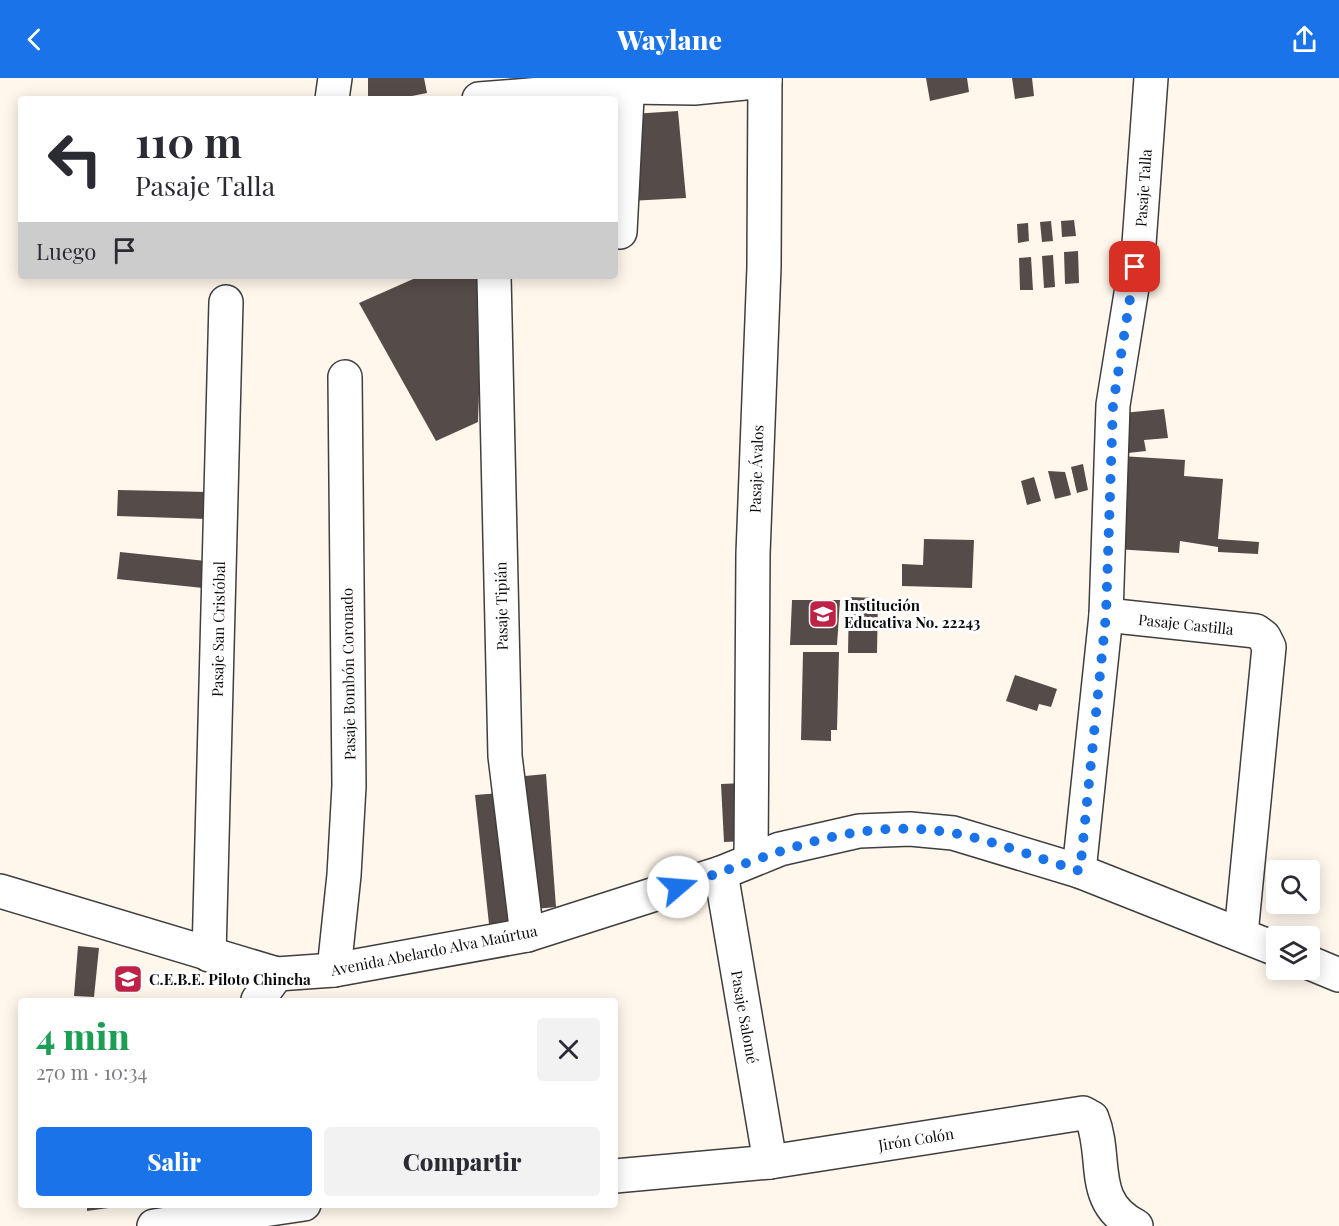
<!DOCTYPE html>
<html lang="es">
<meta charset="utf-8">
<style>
:root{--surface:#fff;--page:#f2f2f3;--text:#2b2b33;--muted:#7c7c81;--accent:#1a73e8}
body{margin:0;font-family:"Playfair Display",serif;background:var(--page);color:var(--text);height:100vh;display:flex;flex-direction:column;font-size:22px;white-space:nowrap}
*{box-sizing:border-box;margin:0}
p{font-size:20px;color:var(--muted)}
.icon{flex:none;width:33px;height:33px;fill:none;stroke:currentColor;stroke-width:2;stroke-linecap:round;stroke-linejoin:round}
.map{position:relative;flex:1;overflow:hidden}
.details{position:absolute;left:18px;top:920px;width:600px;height:210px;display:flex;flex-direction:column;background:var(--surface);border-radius:6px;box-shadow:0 3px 15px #0003}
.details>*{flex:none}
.banner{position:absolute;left:18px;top:18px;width:600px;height:183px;border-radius:6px;box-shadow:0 3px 15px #0003;background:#fff;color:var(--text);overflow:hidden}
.buttons{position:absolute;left:1266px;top:782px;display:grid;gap:12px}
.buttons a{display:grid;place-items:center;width:54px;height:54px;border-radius:6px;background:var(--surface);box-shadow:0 3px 15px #0003;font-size:30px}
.pin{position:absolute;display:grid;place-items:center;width:51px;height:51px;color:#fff;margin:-26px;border-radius:12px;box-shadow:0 3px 9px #0006}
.me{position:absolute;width:66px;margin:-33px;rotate:72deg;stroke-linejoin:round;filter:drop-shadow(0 0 4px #0008)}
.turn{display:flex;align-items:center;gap:21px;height:126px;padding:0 18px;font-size:27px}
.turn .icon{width:78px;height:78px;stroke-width:2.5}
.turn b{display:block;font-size:42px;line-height:51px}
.then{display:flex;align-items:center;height:57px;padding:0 18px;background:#0003;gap:12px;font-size:22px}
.round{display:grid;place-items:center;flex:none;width:63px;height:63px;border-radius:6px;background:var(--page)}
.headline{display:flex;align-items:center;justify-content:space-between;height:102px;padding:0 18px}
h1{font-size:36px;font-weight:800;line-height:45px;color:#1e9e55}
.cta{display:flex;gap:12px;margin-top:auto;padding:12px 18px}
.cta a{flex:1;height:69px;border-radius:6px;background:var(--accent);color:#fff;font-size:24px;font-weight:800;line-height:69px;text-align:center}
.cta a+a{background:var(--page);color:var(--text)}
header{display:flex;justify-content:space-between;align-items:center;height:78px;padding:0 18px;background:var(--accent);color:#fff;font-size:27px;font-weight:800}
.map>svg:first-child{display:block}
.building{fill:#554b48}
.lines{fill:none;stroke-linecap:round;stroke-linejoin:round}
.minor-casing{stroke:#3f3f3f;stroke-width:36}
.minor{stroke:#fff;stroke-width:33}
.route{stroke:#1a73e8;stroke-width:10;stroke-dasharray:0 18}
.labels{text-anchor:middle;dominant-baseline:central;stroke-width:6;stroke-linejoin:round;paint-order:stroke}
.street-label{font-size:15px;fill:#0c0c0c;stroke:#fff}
.poi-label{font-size:15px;font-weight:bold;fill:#0c0c0c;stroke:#fff;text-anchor:start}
</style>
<header><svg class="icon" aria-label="back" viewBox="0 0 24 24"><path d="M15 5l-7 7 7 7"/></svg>Waylane<svg class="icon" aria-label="share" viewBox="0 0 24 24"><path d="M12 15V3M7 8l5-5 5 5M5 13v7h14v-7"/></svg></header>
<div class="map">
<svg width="1339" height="1148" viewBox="0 0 1339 1148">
<rect width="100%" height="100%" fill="#fff7eb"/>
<!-- building -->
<g class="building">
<polygon points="368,0 424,0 427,15 397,21 371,21 368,19"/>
<polygon points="926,0 967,0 969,14 930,23"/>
<polygon points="1012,0 1032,0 1034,18 1015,21"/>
<polygon points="678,33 686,120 629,123 632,36"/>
<polygon points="1074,142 1076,158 1062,159 1061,143"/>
<polygon points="1051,143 1053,163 1042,164 1040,144"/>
<polygon points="1028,145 1029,163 1018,165 1017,146"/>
<polygon points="1078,173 1079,205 1065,206 1064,174"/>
<polygon points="1053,177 1055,209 1044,210 1042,178"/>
<polygon points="1031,179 1033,212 1020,212 1019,180"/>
<polygon points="420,198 483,198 478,344 436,363 359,225"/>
<polygon points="1164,331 1168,360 1144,362 1146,373 1128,375 1123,335"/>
<polygon points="1121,378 1185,382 1184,398 1223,401 1218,461 1259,464 1258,476 1218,474 1218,469 1180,463 1179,475 1115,471"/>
<polygon points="1083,386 1088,412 1077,415 1071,389"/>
<polygon points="1048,393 1065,394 1071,417 1055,421"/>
<polygon points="1034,399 1041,423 1027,427 1021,403"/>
<polygon points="118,412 209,414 207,441 117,438"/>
<polygon points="924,461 974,462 972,510 902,508 902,486 923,487"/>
<polygon points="120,474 206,483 203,510 117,501"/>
<polygon points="849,519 878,520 877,575 848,575"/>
<polygon points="792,522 840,522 837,567 790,567"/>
<polygon points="803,574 839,574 837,652 831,652 831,663 801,662"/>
<polygon points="1015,597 1057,611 1051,629 1039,626 1037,633 1006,623"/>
<polygon points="546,696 556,829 535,831 525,698"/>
<polygon points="744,705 747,763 724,764 721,706"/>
<polygon points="500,715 514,843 489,846 475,717"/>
<polygon points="78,868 99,870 94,919 74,918"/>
<polygon points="87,1126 123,1126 123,1128 87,1133"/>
</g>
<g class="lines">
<!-- minor casing -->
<g class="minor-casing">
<g id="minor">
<polyline points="332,21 335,0"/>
<polyline points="479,21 629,9 694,10 765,3"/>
<polyline points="620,154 628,0"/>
<polyline points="494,198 505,678 527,857"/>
<polyline points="1106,537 1256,553 1264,559 1269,569 1241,856"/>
<polyline points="751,782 753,476 764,189 765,0"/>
<polyline points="1079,793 1106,537 1113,327 1139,166 1151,0"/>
<polyline points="721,795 770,1084"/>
<polyline points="0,813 277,896 334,892 527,857 721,795 780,771 859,753 910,751 953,755 1079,793 1276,871"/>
<polyline points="209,877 226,224"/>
<polyline points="1310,885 1339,897"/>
<polyline points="334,892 344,797 349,708 345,299"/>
<polyline points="258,922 277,896"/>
<path d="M615,1098L770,1084L1083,1035L1092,1040C1108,1081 1088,1124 1136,1148"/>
<polyline points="154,1148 304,1126"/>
</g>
</g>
<!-- minor -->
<use href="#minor" class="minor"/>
</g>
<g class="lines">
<!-- route -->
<path class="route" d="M678,809C770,779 851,737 953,755C993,762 1040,781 1080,793L1106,537L1113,327L1135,189"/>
</g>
<!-- icons -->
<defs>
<g id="school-square" transform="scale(1.5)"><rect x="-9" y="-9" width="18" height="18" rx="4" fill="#be2247" stroke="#fff"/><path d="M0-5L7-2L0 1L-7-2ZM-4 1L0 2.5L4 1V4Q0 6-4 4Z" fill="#fff"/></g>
</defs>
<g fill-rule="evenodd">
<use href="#school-square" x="823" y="536"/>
<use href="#school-square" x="128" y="901"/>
</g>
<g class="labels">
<!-- street labels -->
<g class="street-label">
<text transform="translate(1143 110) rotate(-86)">Pasaje Talla</text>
<text transform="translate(756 391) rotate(-88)">Pasaje Ávalos</text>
<text transform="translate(501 528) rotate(-91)">Pasaje Tipián</text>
<text transform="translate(1186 546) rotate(6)">Pasaje Castilla</text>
<text transform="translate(218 551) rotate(-89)">Pasaje San Cristóbal</text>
<text transform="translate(348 596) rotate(-91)">Pasaje Bombón Coronado</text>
<text transform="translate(434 872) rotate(-11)">Avenida Abelardo Alva Maúrtua</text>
<text transform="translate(745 939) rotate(80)">Pasaje Salomé</text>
<text transform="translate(916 1061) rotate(-9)">Jirón Colón</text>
</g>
<!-- poi labels -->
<g class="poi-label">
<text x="844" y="527">Institución<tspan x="844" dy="17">Educativa No. 22243</tspan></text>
<text x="149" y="901">C.E.B.E. Piloto Chincha</text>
</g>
</g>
</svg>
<div class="buttons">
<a><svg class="icon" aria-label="search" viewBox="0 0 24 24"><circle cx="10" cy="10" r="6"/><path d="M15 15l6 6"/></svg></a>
<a><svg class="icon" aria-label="layers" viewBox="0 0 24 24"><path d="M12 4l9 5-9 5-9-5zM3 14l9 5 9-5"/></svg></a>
</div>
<div class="pin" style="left:1135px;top:189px;background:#d93025"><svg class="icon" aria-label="arrive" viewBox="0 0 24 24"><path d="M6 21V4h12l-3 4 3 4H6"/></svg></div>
<svg class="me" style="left:678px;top:809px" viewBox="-20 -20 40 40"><circle r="19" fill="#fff"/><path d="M0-13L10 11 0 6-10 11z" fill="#1a73e8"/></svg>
<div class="banner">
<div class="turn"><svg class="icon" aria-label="left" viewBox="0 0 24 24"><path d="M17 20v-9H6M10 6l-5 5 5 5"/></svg><div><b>110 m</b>Pasaje Talla</div></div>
<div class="then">Luego<svg class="icon" aria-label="arrive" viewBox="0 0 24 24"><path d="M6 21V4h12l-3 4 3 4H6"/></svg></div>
</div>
<section class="details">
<div class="headline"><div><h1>4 min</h1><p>270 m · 10:34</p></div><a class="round"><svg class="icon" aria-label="close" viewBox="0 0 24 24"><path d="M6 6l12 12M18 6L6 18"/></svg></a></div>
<div class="cta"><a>Salir</a><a>Compartir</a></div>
</section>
</div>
